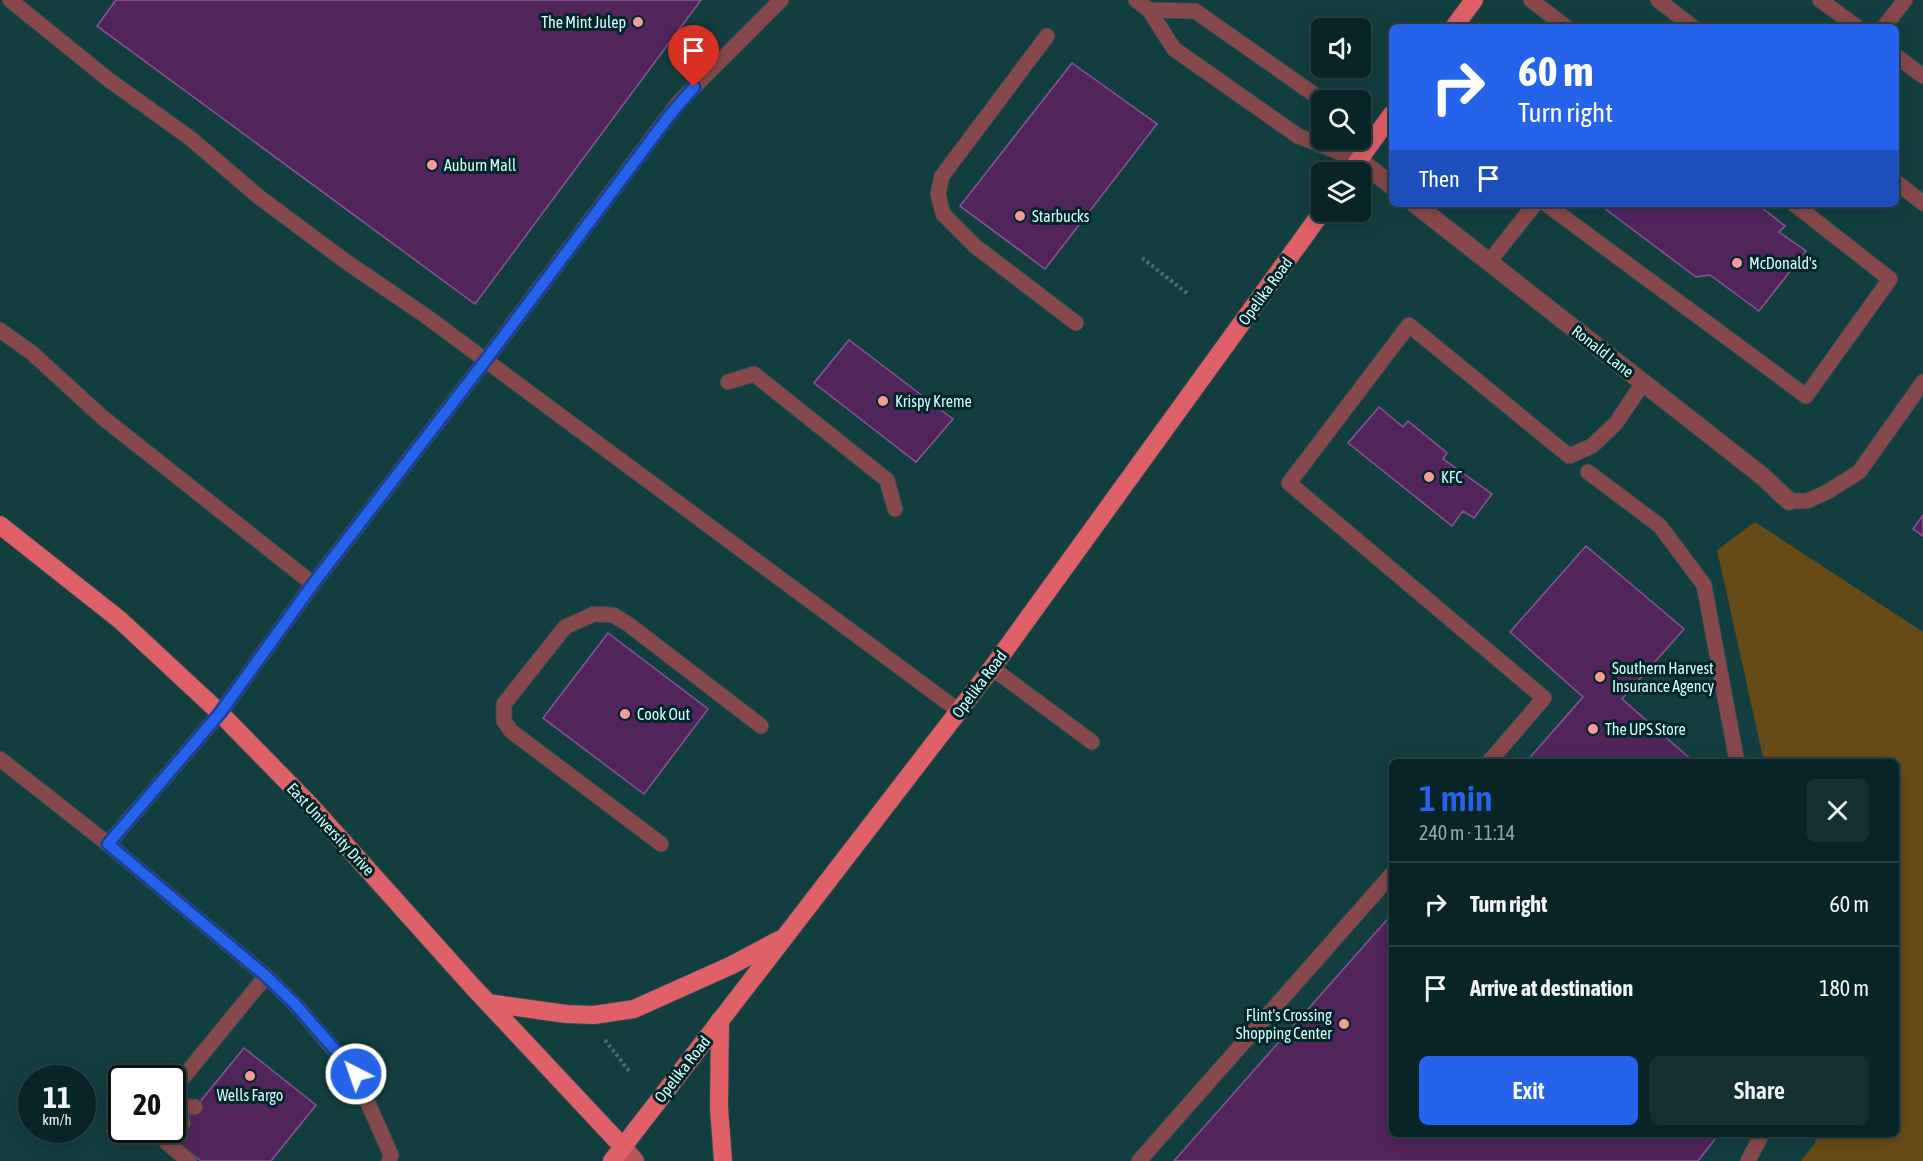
<!DOCTYPE html>
<meta charset="utf-8">
<style>
:root{--surface:#082426;--page:#163032;--text:#f1f3f6;--muted:#98a4a7;--line:#294143;--accent:#2563eb}
body{margin:0;font-family:"Asap Condensed",sans-serif;background:var(--page);color:var(--text);height:100vh;display:flex;flex-direction:column;font-size:22px;white-space:nowrap}
*{box-sizing:border-box;margin:0}
p{font-size:20px;color:var(--muted)}
.icon{flex:none;width:33px;height:33px;fill:none;stroke:currentColor;stroke-width:2;stroke-linecap:round;stroke-linejoin:round}
.map{position:relative;flex:1;overflow:hidden}
.panel{position:absolute;left:1389px;top:759px;width:510px;height:378px;display:flex;flex-direction:column;background:var(--surface);border-radius:9px;box-shadow:0 3px 15px #0003,0 0 0 2px var(--line)}
.panel>*{flex:none}
.guide{position:absolute;left:1389px;top:24px;width:510px;height:183px;border-radius:9px;box-shadow:0 3px 15px #0003,0 0 0 2px var(--line);background:#2563eb;color:#fff;overflow:hidden}
.buttons{position:absolute;left:1311px;top:18px;display:grid;gap:12px}
.buttons a{display:grid;place-items:center;width:60px;height:60px;border-radius:9px;background:var(--surface);box-shadow:0 3px 15px #0003,0 0 0 2px var(--line);font-size:30px}
.speed{position:absolute;left:18px;top:1065px;display:flex;gap:12px;font-size:30px;font-weight:700;text-align:center}
.speed>*{display:grid;place-content:center;width:78px;height:78px;border-radius:50%;background:var(--surface);box-shadow:0 3px 15px #0003,0 0 0 2px var(--line);line-height:1}
.speed small{font-size:15px;font-weight:400}
.speed .limit{border:3px solid #111;border-radius:9px;background:#fff;color:#111}
.pin{position:absolute;display:grid;place-items:center;width:51px;height:51px;color:#fff;margin:-62px -26px;border-radius:50% 50% 50% 0;rotate:-45deg;box-shadow:0 0 6px #0007}
.pin .icon{rotate:45deg}
.me{position:absolute;width:66px;margin:-33px;rotate:319deg;stroke-linejoin:round;filter:drop-shadow(0 0 4px #0008)}
.turn{display:flex;align-items:center;gap:21px;height:126px;padding:0 30px;font-size:27px}
.turn .icon{width:78px;height:78px;stroke-width:2.5}
.turn b{display:block;font-size:42px;line-height:51px}
.then{display:flex;align-items:center;height:57px;padding:0 30px;background:#0003;gap:12px;font-size:22px}
.round{display:grid;place-items:center;flex:none;width:63px;height:63px;border-radius:9px;background:var(--page)}
.overview{display:flex;align-items:center;justify-content:space-between;height:102px;padding:0 30px}
h1{font-size:36px;font-weight:600;line-height:45px;color:var(--accent)}
.primary-button{display:flex;gap:12px;margin-top:auto;padding:12px 30px}
.primary-button a{flex:1;height:69px;border-radius:9px;background:var(--accent);color:#fff;font-size:24px;font-weight:600;line-height:69px;text-align:center}
.primary-button a+a{background:var(--page);color:var(--text)}
ul{padding:0;list-style:none}
li{display:flex;align-items:center;gap:18px;height:84px;padding:0 30px;border-top:2px solid var(--line)}
li div{flex:1}
li b{display:block;font-size:22px}
li em{font-style:normal}
.map>svg:first-child{display:block}
.built{fill:#133e40;fill-rule:evenodd}
.green{fill:#674b16}
.building{fill:#51255c;stroke:#855690;stroke-width:1.5}
.lines{fill:none;stroke-linecap:round;stroke-linejoin:round}
.service-casing{stroke:#264c4e;stroke-width:17}
.minor-casing{stroke:#264c4e;stroke-width:20}
.secondary-casing{stroke:#264c4e;stroke-width:20}
.primary-casing{stroke:#264c4e;stroke-width:20}
.path{stroke:#486e70;stroke-width:4;stroke-dasharray:3 3;stroke-linecap:butt}
.service{stroke:#86484a;stroke-width:15}
.minor{stroke:#86484a;stroke-width:18}
.secondary{stroke:#b9565a;stroke-width:18}
.primary{stroke:#e06067;stroke-width:18}
.route-casing{stroke:#184099;stroke-width:15}
.route{stroke:#2563eb;stroke-width:10}
.poi-dot{fill:#f59b9b;stroke:#002628;stroke-width:2}
.labels{text-anchor:middle;dominant-baseline:central;stroke-width:6;stroke-linejoin:round;paint-order:stroke}
.poi-label{font-size:16px;fill:#d3fbfd;stroke:#002628;text-anchor:start}
.street-label{font-size:16px;fill:#d3fbfd;stroke:#002628}
</style>
<div class="map">
<svg width="1923" height="1161" viewBox="0 0 1923 1161">
<rect width="100%" height="100%" fill="#0a3032"/>
<!-- built -->
<path class="built" d="M0,0H1923V1141L1906,1161H0ZM1392,27H1896V204H1392ZM1322,28H1360V68H1322ZM1322,100H1360V140H1322ZM1322,172H1360V212H1322ZM1392,762H1896V1134H1392ZM32,1078H82V1130H32ZM122,1078H172V1130H122Z"/>
<!-- green -->
<polygon class="green" points="1755,522 1923,632 1923,1161 1801,1161 1815,1143 1816,1134 1896,1134 1896,762 1764,762 1717,550"/>
<!-- building -->
<g class="building">
<polygon points="116,0 701,0 475,304 97,26"/>
<polygon points="1072,63 1157,124 1045,269 960,206"/>
<polygon points="1601,204 1757,204 1785,226 1779,232 1806,251 1759,311 1710,275 1696,277 1600,205"/>
<polygon points="849,340 953,419 916,462 814,383"/>
<polygon points="1379,407 1403,427 1408,421 1447,453 1443,459 1492,494 1474,518 1463,511 1452,526 1348,443"/>
<polygon points="1923,515 1923,536 1913,529"/>
<polygon points="1586,546 1684,629 1622,699 1694,762 1526,762 1583,697 1510,632"/>
<polygon points="608,633 708,709 644,794 543,718"/>
<polygon points="1392,914 1392,1134 1719,1134 1698,1161 1174,1161"/>
<polygon points="244,1048 316,1105 271,1161 201,1161 171,1137"/>
</g>
<g class="lines">
<!-- service casing -->
<g class="service-casing">
<g id="service">
<polyline points="10,0 109,80 190,138 259,197 345,261 423,314 959,711"/>
<polyline points="1136,0 1149,10 1174,49 1298,136 1359,160"/>
<polyline points="1531,0 1566,27"/>
<polyline points="1658,0 1693,27"/>
<polyline points="1820,0 1857,27"/>
<polyline points="1149,10 1195,11 1322,100"/>
<polyline points="1884,27 1905,0"/>
<polyline points="1047,36 942,176 938,194 943,214 975,246 1076,323"/>
<polyline points="1896,56 1923,76"/>
<polyline points="1346,140 1359,160"/>
<polyline points="1896,182 1923,203"/>
<polyline points="1546,204 1806,396 1890,279 1794,204"/>
<polyline points="1489,262 1535,204"/>
<polyline points="0,330 32,353 102,417 313,584"/>
<polyline points="728,382 754,374 887,480 895,509"/>
<polyline points="1588,472 1660,526 1704,585 1737,762"/>
<polyline points="1789,501 1807,501 1827,492 1859,472 1923,382"/>
<polyline points="992,668 1092,742"/>
<polyline points="0,759 108,844"/>
<polyline points="1489,762 1544,698 1289,483 1409,325 1569,456 1592,446 1616,423 1643,383"/>
<polyline points="661,844 511,731 504,721 504,704 565,627 594,614 613,615 628,624 761,726"/>
<polyline points="172,1091 266,976"/>
<polyline points="172,1106 195,1107"/>
<polyline points="172,1114 183,1123"/>
<polyline points="165,1130 167,1143 189,1161"/>
<polyline points="389,1161 391,1155 355,1074 295,1004 266,976 108,844 220,713 313,584 485,361 679,102 781,0"/>
<polyline points="1139,1161 1392,874"/>
<polyline points="1748,1161 1762,1134"/>
</g>
</g>
<!-- minor casing -->
<g class="minor-casing">
<g id="minor">
<polyline points="1359,160 1392,186"/>
<polyline points="1415,204 1761,475 1789,501"/>
</g>
</g>
<!-- secondary casing -->
<g class="secondary-casing">
<polyline id="secondary" points="622,1146 635,1161"/>
</g>
<!-- primary casing -->
<g class="primary-casing">
<g id="primary">
<polyline points="1454,27 1474,0"/>
<polyline points="1350,172 1392,114"/>
<polyline points="0,525 120,620 220,713 309,804 473,987 622,1146"/>
<polyline points="488,1003 566,1014 594,1015 634,1009 732,965 779,940"/>
<polyline points="720,1020 719,1108 723,1161"/>
<polyline points="612,1161 992,668 1322,212"/>
</g>
</g>
<!-- path -->
<g class="path">
<polyline points="1142,258 1188,294"/>
<polyline points="605,1040 630,1072"/>
</g>
<!-- service -->
<use href="#service" class="service"/>
<!-- minor -->
<use href="#minor" class="minor"/>
<!-- secondary -->
<use href="#secondary" class="secondary"/>
<!-- primary -->
<use href="#primary" class="primary"/>
</g>
<g class="lines">
<!-- route casing -->
<g class="route-casing">
<polyline id="route" points="356,1074 295,1004 266,976 108,844 220,713 313,584 485,361 669,116 694,87"/>
</g>
<!-- route -->
<use href="#route" class="route"/>
</g>
<!-- markers -->
<g class="poi-dot">
<circle cx="638" cy="22" r="6"/>
<circle cx="432" cy="165" r="6"/>
<circle cx="1020" cy="216" r="6"/>
<circle cx="1737" cy="263" r="6"/>
<circle cx="883" cy="401" r="6"/>
<circle cx="1429" cy="477" r="6"/>
<circle cx="1600" cy="677" r="6"/>
<circle cx="625" cy="714" r="6"/>
<circle cx="1593" cy="729" r="6"/>
<circle cx="1344" cy="1024" r="6"/>
<circle cx="250" cy="1076" r="6"/>
</g>
<g class="labels">
<!-- poi labels -->
<g class="poi-label">
<text x="626" y="22" text-anchor="end">The Mint Julep</text>
<text x="444" y="165">Auburn Mall</text>
<text x="1032" y="216">Starbucks</text>
<text x="1749" y="263">McDonald's</text>
<text x="895" y="401">Krispy Kreme</text>
<text x="1441" y="477">KFC</text>
<text x="1612" y="668">Southern Harvest<tspan x="1612" dy="18">Insurance Agency</tspan></text>
<text x="637" y="714">Cook Out</text>
<text x="1605" y="729">The UPS Store</text>
<text x="1332" y="1015" text-anchor="end">Flint's Crossing<tspan x="1332" dy="18">Shopping Center</tspan></text>
<text x="250" y="1095" text-anchor="middle">Wells Fargo</text>
</g>
<!-- street labels -->
<g class="street-label">
<text transform="translate(1265 291) rotate(-54)">Opelika Road</text>
<text transform="translate(1603 351) rotate(38)">Ronald Lane</text>
<text transform="translate(979 684) rotate(-53)">Opelika Road</text>
<text transform="translate(331 829) rotate(47)">East University Drive</text>
<text transform="translate(682 1069) rotate(-52)">Opelika Road</text>
</g>
</g>
</svg>
<div class="buttons">
<a><svg class="icon" aria-label="sound" viewBox="0 0 24 24"><path d="M4 9h4l5-4v14l-5-4H4zM17 9q2 3 0 6"/></svg></a>
<a><svg class="icon" aria-label="search" viewBox="0 0 24 24"><circle cx="10" cy="10" r="6"/><path d="M15 15l6 6"/></svg></a>
<a><svg class="icon" aria-label="layers" viewBox="0 0 24 24"><path d="M12 4l9 5-9 5-9-5zM3 14l9 5 9-5"/></svg></a>
</div>
<div class="speed"><div>11<small>km/h</small></div><div class="limit">20</div></div>
<div class="pin" style="left:694px;top:87px;background:#d93025"><svg class="icon" aria-label="arrive" viewBox="0 0 24 24"><path d="M6 21V4h12l-3 4 3 4H6"/></svg></div>
<svg class="me" style="left:356px;top:1074px" viewBox="-20 -20 40 40"><circle r="17" fill="#2563eb" stroke="#fff" stroke-width="3"/><path d="M0-11L8 9 0 5-8 9z" fill="#fff"/></svg>
<div class="guide">
<div class="turn"><svg class="icon" aria-label="right" viewBox="0 0 24 24"><path d="M7 20v-9h11M14 6l5 5-5 5"/></svg><div><b>60 m</b>Turn right</div></div>
<div class="then">Then<svg class="icon" aria-label="arrive" viewBox="0 0 24 24"><path d="M6 21V4h12l-3 4 3 4H6"/></svg></div>
</div>
<section class="panel">
<div class="overview"><div><h1>1 min</h1><p>240 m · 11:14</p></div><a class="round"><svg class="icon" aria-label="close" viewBox="0 0 24 24"><path d="M6 6l12 12M18 6L6 18"/></svg></a></div>
<ul>
<li><svg class="icon" aria-label="right" viewBox="0 0 24 24"><path d="M7 20v-9h11M14 6l5 5-5 5"/></svg><div><b>Turn right</b></div><em>60 m</em></li>
<li><svg class="icon" aria-label="arrive" viewBox="0 0 24 24"><path d="M6 21V4h12l-3 4 3 4H6"/></svg><div><b>Arrive at destination</b></div><em>180 m</em></li>
</ul>
<div class="primary-button"><a>Exit</a><a>Share</a></div>
</section>
</div>
